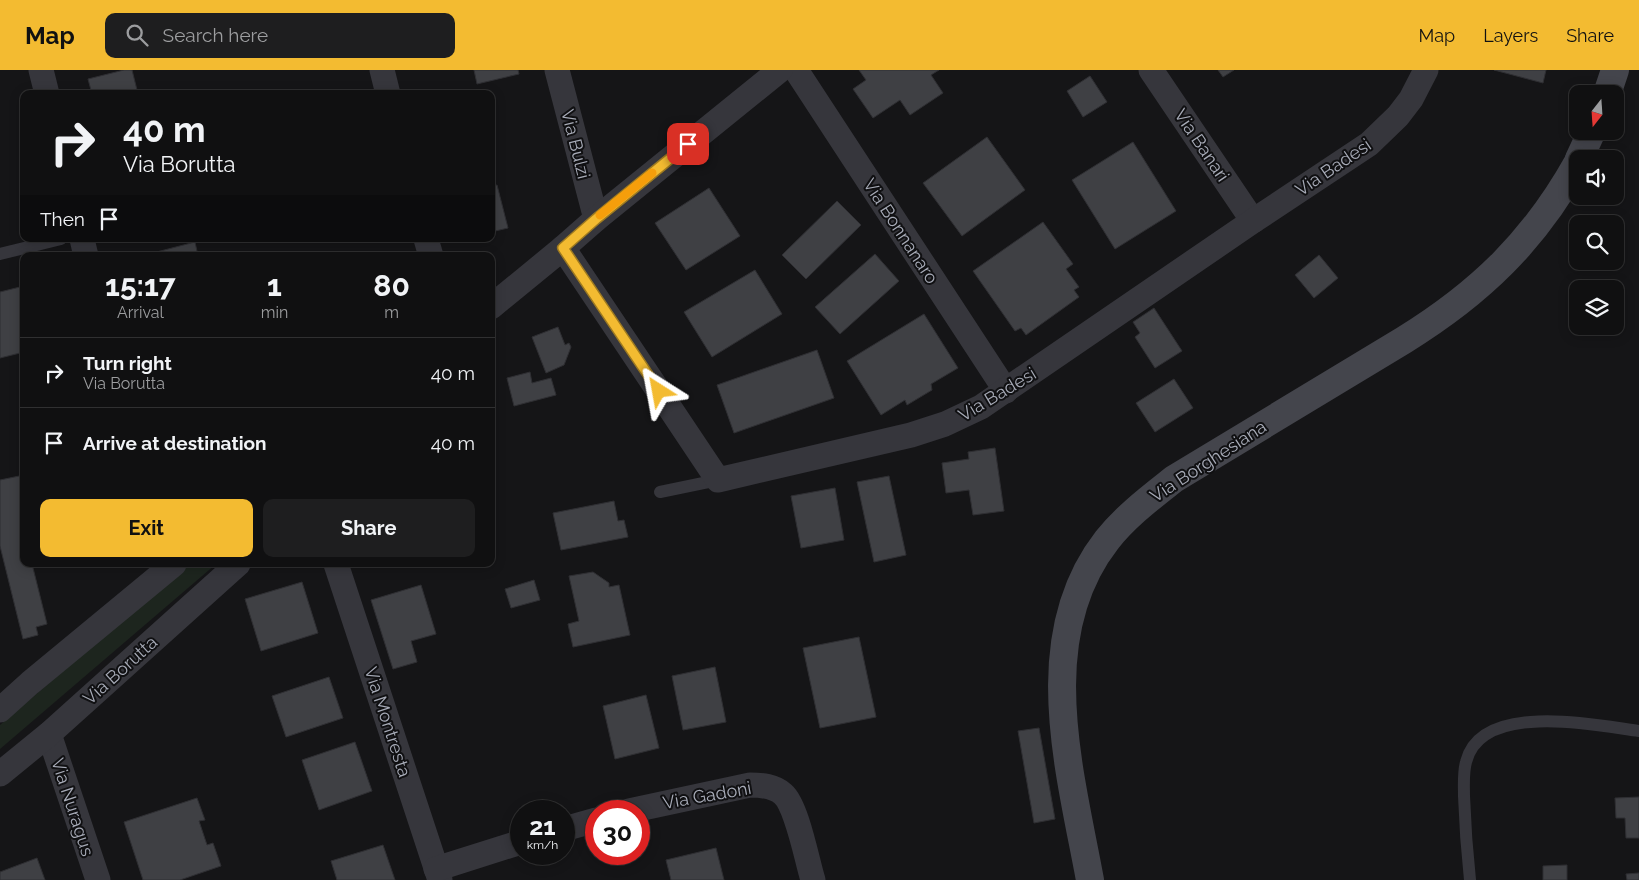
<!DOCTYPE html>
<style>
:root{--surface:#101011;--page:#1e1e1f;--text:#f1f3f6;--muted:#9c9d9f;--line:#303031;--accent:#f3bb31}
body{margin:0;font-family:Raleway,sans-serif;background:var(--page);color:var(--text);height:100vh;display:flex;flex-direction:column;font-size:19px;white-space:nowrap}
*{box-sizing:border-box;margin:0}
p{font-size:16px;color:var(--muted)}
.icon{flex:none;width:28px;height:28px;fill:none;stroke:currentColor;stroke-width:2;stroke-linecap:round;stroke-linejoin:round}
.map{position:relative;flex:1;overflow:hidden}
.details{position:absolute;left:20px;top:182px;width:475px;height:315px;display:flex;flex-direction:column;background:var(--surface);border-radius:10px;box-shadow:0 2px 12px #0003,0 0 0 1px var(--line)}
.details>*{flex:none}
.banner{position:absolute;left:20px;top:20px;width:475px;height:152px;border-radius:10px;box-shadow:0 2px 12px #0003,0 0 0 1px var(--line);background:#101011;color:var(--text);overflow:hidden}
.needle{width:32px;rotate:197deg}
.controls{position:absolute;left:1569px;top:15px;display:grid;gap:10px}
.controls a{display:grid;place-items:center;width:55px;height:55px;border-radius:10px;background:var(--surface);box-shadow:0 2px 12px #0003,0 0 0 1px var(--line);font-size:25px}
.speed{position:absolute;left:510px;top:730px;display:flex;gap:10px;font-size:25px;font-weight:700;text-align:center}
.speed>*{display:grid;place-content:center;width:65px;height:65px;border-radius:50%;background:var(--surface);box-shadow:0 2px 12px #0003,0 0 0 1px var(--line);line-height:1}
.speed small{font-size:12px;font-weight:400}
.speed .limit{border:8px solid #d22;background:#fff;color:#111}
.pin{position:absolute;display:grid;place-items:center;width:42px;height:42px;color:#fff;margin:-21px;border-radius:10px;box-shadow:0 2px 8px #0006}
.me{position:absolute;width:55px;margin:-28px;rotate:326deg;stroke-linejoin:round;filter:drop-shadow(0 0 4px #0008)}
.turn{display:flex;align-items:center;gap:18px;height:105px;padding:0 20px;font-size:22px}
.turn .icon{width:65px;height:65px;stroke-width:2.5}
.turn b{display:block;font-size:35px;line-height:42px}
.then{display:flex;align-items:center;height:48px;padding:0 20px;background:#0003;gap:10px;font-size:19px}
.eta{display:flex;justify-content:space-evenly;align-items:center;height:85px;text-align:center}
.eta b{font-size:30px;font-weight:700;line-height:35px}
.primary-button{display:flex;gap:10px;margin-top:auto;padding:10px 20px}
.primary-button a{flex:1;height:58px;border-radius:10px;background:var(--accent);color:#111;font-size:20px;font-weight:700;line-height:58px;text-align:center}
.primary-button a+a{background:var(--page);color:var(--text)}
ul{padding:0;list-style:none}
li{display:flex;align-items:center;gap:15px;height:70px;padding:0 20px;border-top:1px solid var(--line)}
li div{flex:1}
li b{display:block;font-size:19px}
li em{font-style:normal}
header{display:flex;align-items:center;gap:30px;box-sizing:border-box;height:70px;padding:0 25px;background:var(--accent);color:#111}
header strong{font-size:24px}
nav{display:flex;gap:28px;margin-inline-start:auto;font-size:18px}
.search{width:350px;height:45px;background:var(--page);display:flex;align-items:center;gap:12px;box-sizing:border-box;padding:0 18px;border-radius:10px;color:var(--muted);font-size:19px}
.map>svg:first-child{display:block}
.green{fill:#1d251e}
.building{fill:#3f4044;stroke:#2f2f33}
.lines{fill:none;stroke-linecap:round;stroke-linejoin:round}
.lane{stroke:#36363c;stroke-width:12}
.street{stroke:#36363c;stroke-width:25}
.secondary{stroke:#44454c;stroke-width:28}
.route-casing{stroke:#9e7a20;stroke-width:12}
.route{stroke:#f3bb31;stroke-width:9}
.slow{stroke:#f59e0b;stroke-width:9}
.labels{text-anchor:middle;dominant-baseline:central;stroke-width:4;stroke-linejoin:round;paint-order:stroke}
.street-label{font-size:18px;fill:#a7abb7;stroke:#101012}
</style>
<header>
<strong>Map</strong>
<div class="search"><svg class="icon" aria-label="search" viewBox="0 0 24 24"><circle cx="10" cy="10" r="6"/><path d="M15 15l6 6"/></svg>Search here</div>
<nav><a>Map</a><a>Layers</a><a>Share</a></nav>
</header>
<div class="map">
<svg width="1639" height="810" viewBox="0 0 1639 810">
<rect width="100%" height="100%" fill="#151517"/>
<!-- green -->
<polygon class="green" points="189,494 216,494 0,679 0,655"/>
<!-- building -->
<g class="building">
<polygon points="124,0 132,0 138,24 92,24 88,9"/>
<polygon points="474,0 518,0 519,4 477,14"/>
<polygon points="859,0 939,0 931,5 943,23 910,45 900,30 873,48 853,19 866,10"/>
<polygon points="1218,0 1234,0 1223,7"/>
<polygon points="1494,0 1546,0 1543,13"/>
<polygon points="1090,6 1107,32 1083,47 1067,21"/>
<polygon points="987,67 1025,120 962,166 923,113"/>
<polygon points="1133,72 1176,141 1115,179 1072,110"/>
<polygon points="497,115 508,158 491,162 491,116"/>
<polygon points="709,118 740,166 686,200 655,153"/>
<polygon points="837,131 861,155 806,209 782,185"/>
<polygon points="1043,152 1073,194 1066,199 1079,217 1074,220 1079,227 1026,265 1021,258 1015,261 973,201"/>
<polygon points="195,172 198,186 149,186 149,184"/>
<polygon points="875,184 899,211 840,264 815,237"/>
<polygon points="1319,185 1338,208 1314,228 1295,205"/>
<polygon points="755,200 782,244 712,287 684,242"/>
<polygon points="24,216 24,282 0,288 0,222"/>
<polygon points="1154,238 1182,281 1155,298 1135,267 1140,263 1133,252"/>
<polygon points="924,244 958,298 931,314 932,320 907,335 905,330 881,345 847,291"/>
<polygon points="558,257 565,275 569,273 571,277 564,295 546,303 532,267"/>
<polygon points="817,280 834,328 734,363 717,315"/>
<polygon points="530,302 532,313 551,308 556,325 514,336 507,308"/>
<polygon points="1174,309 1193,338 1155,362 1136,333"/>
<polygon points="995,378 1004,441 973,445 969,420 946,423 942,393 969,389 968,382"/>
<polygon points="24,405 24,494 32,494 47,554 36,557 38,565 23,569 0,476 0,410"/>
<polygon points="889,406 906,485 874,492 857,412"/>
<polygon points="835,418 844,470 801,478 791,426"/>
<polygon points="614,431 618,451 624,450 628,467 561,480 553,443"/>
<polygon points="593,502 609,513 609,517 619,515 630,565 573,577 568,554 579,551 569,506"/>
<polygon points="534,510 540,530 511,538 505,519"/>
<polygon points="302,512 318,563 261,581 245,529"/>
<polygon points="421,515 436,564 411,571 417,592 393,599 371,530"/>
<polygon points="859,567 876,647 820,658 803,578"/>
<polygon points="715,597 726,652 683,660 672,606"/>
<polygon points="329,607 343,648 286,667 272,626"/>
<polygon points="646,625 659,678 615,689 603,636"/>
<polygon points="1039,658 1055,749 1034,753 1018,661"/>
<polygon points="355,672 372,721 319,740 302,690"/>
<polygon points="1639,727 1639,768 1626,768 1625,748 1616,748 1615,728"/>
<polygon points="197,728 205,750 199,751 207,775 213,773 221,796 180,810 143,810 124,752"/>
<polygon points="383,775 395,810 337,810 331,791"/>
<polygon points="716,778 724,810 671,810 666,790"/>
<polygon points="37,788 45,810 0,810 0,802"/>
<polygon points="1567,795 1567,810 1543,810 1543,796"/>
<polygon points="1639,803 1639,810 1627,810 1626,804"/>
</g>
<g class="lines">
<!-- lane -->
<g class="lane">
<polyline points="0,184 61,169"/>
<polyline points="660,422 718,410"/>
<path d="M1470,810C1467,782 1465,754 1464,726C1464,715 1463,703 1466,692C1481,631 1594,655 1639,661"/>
</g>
<!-- street -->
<g class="street">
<polyline points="41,0 47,24"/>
<polyline points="382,0 388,24"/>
<polyline points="557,0 596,149"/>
<polyline points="796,0 1006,321"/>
<polyline points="1151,0 1253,151"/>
<polyline points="82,169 86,186"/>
<polyline points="426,169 431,186"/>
<polyline points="563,178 718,410 911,365 945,354 981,337 1253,151 1369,74 1398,46 1411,29 1426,0"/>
<polyline points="491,237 563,178 596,149 780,0"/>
<polyline points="336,494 440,810"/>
<polyline points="0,640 30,613 174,494"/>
<polyline points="49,664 98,810"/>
<polyline points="0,704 49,664 238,494"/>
<path d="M629,741L750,715C762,715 774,716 783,724C797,736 807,791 813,810"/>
<polyline points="564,759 596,750"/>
<polyline points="436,799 521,772"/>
</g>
<!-- secondary -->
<g class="secondary">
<polyline points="1607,24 1615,0"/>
<polyline points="1579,89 1592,61"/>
<path d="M1090,810C1070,701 1031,567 1107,470C1126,446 1150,428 1174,409L1404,270C1480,223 1534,171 1578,92"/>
</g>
</g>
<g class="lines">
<!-- route casing -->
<g class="route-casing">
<polyline id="route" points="659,321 563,178 596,149 688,74"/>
</g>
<!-- route -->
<use href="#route" class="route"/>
<!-- slow -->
<polyline class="slow" points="600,145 652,103"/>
</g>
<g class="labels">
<!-- street labels -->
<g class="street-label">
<text transform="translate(576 74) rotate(76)">Via Bulzi</text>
<text transform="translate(1202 75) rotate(56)">Via Banari</text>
<text transform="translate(1333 97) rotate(-34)">Via Badesi</text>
<text transform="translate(901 161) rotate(57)">Via Bonnanaro</text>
<text transform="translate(997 324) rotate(-31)">Via Badesi</text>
<text transform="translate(1208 391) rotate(-33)">Via Borghesiana</text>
<text transform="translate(120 600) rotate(-42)">Via Borutta</text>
<text transform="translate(388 652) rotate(72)">Via Montresta</text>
<text transform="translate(707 725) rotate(-10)">Via Gadoni</text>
<text transform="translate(73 737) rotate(72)">Via Nuragus</text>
</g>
</g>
</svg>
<div class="controls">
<a><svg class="needle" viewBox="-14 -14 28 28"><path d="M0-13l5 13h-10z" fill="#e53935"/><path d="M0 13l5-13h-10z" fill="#9c9d9f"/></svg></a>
<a><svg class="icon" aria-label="sound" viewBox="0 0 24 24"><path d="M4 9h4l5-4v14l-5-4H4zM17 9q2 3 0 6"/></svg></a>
<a><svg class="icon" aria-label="search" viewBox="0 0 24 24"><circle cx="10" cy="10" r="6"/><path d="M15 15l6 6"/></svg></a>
<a><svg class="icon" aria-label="layers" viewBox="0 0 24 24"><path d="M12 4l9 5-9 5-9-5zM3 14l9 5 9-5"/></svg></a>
</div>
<div class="speed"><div>21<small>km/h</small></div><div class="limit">30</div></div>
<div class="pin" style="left:688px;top:74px;background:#d93025"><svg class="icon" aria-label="arrive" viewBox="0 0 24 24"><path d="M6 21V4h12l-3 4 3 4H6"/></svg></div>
<svg class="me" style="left:659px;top:321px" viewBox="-20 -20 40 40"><path d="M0-17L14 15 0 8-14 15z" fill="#f3bb31" stroke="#fff" stroke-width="4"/></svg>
<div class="banner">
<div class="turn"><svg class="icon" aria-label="right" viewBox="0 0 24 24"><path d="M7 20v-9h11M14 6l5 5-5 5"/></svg><div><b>40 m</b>Via Borutta</div></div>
<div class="then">Then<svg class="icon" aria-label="arrive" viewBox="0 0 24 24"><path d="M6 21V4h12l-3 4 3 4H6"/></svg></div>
</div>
<section class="details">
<div class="eta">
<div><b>15:17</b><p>Arrival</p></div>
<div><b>1</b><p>min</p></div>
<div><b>80</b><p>m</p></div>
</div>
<ul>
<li><svg class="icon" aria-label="right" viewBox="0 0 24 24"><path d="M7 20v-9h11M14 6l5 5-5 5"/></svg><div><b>Turn right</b><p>Via Borutta</p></div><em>40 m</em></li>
<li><svg class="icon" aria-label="arrive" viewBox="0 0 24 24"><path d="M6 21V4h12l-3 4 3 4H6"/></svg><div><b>Arrive at destination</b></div><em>40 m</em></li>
</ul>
<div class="primary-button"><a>Exit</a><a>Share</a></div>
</section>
</div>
